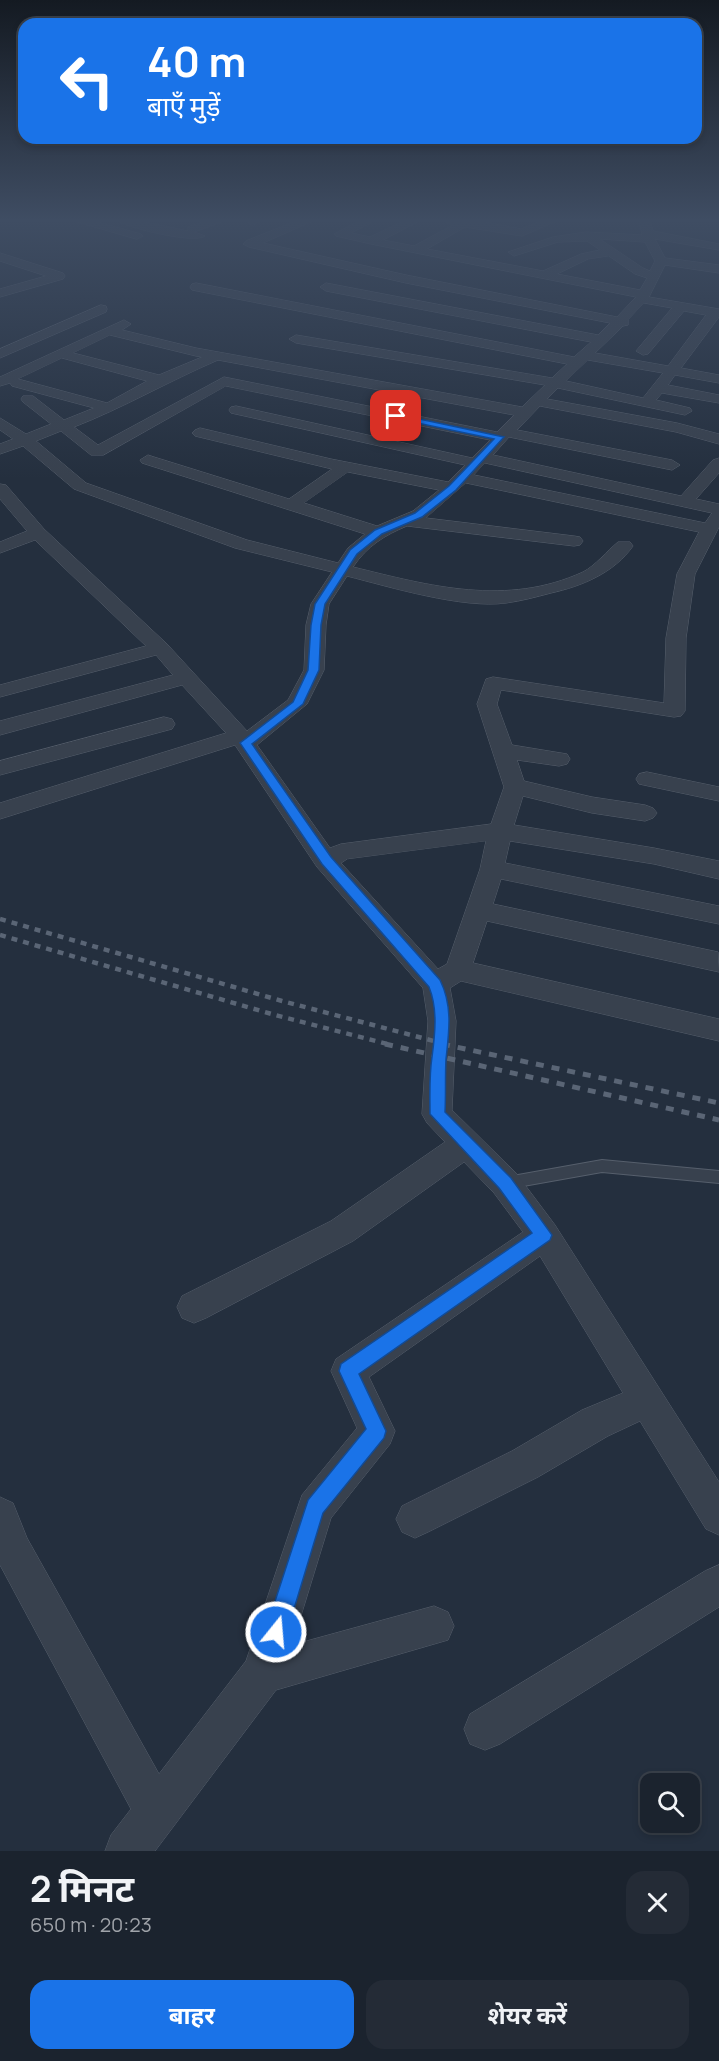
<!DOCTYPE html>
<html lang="hi">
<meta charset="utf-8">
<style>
:root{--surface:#1b232e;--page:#242b36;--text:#f1f3f6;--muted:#a0a4aa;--line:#39404a;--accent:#1a73e8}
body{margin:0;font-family:Manrope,"Noto Sans Devanagari",sans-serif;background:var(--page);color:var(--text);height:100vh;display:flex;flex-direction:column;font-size:22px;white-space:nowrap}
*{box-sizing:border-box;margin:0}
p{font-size:20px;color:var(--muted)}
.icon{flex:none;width:33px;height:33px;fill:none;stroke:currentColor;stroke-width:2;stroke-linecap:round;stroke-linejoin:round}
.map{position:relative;height:1851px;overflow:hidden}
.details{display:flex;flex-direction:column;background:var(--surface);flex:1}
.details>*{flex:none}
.hud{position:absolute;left:18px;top:18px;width:684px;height:126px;border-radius:18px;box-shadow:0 3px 9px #0003,0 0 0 2px var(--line);background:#1a73e8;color:#fff;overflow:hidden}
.fabs{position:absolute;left:640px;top:1773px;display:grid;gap:12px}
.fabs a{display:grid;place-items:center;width:60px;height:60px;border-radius:12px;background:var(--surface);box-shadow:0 3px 9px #0003,0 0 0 2px var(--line);font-size:30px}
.pin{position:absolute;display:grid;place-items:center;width:51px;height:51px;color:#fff;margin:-26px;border-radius:12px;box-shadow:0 3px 9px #0006}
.me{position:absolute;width:66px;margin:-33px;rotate:17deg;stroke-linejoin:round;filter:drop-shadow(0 0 4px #0008)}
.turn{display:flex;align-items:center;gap:21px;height:126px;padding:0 30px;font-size:27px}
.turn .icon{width:78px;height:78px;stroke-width:2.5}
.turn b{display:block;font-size:42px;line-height:51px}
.round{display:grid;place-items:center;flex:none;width:63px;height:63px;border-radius:18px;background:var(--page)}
.head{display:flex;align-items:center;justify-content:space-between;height:102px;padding:0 30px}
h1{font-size:36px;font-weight:700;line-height:45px}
.action{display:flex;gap:12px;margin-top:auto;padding:12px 30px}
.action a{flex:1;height:69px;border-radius:18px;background:var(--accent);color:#fff;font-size:24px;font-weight:700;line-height:69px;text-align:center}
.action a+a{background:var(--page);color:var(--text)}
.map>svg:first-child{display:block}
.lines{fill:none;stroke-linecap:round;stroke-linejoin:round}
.lane-casing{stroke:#565f6c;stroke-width:2}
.street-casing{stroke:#565f6c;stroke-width:1}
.lane{fill:#38414e;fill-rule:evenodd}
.street{fill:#38414e;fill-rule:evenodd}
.rail-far1{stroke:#5a6575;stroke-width:4.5;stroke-dasharray:6 6;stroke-linecap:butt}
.rail{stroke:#5a6575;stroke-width:5;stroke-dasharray:8 8;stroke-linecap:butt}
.route{fill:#1a73e8;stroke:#114b97;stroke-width:1.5}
</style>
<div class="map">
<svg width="719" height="1851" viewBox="0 0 719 1851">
<rect width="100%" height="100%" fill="#242f3e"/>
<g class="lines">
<!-- lane casing -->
<g class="lane-casing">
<polygon id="lane" points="602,1160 719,1171 719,1183 602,1172 506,1189 501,1188 499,1183 501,1178 506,1177"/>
</g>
<!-- street casing -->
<g class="street-casing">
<g id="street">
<polygon points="71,220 90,220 141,234 143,236 137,239"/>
<path d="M116,220H135L188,231V227L209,220H227L194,232L205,236C194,244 127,228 116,220Z"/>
<polygon points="249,220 262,220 253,225 249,224"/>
<path d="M299,220H315L263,243L406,275L617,317L636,297L371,244L336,236L334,234L361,220H376L351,233L370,237L406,220H421L383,240L414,246L453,225L446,223L445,220H474L521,229L544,220H559L522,236L465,227L427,249L543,271L581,254L600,250L587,241L558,242L514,256L508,252L553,237L586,232L642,235L639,220H650L653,231L719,244V250L655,239L665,258L719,265V273L665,265L649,297L719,309V317L681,368L719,375V383L675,375L668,385L719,395V403L662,393L656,400L690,408L692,411L685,415L558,388L547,399L677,423L719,434V444L676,432L540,406L517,430L672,460L680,465L672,470L509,437L493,455L681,496L713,460L719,458V473L696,499L719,504V527L695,574L686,638L685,711L681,716L674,717L501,690L497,704L512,745L567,754L570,759L567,764L559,766L517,760L524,781L592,797L645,805L653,808L657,813L653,818L645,821L592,813L523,796L514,825L654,848L719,861V879L654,864L510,841L505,863L719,906V924L501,879L493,904L718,952L719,972L487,921L473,963L719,1019V1041L461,981L450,988L456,1021L452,1110L516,1173L555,1225L719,1482V1535L706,1529L640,1421L608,1436L538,1477L428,1532L415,1538L402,1532L396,1519L402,1506L512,1451L582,1410L623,1393L540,1256L369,1377L395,1431L390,1444L331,1518L292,1645L434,1606L448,1612L454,1626L448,1640L276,1690L155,1851H105L111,1835L131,1809L0,1565V1497L13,1503L27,1538L159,1774L246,1661L302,1495L357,1428L331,1371L336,1359L523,1232L494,1193L464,1162L353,1241L206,1318L194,1323L182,1318L177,1307L182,1296L331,1221L445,1142L427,1123L422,1114L428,1021L423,988L317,867L235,745L0,819V803L226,733L182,685L0,735V721L173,675L156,655L0,697V685L146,646L35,540L0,553V542L27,531L0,499V484L6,485L44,529L167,644L247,731L288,700L304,670L306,625L311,604L332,572L235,548L74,489L23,446L0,454V444L13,439L0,430V418L26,434L51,424L23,402L21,399L23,396H33L64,420L94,408L12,386L10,383L0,386V377L124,320L131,324L122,330L196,348L522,407L545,385L296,343L289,339L296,335L552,378L567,364L192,290L190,287L192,284L196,283L574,357L591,342L326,291L320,287L326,283L598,335L610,323L406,283L249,247L243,244L246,241ZM600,239L645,242L655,261L650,271L643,268ZM609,256L635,274L647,278L640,290L557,274L588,259ZM644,303L672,308L636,351L643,355L648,354L684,311L706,315L668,366L595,353L623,326L628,325V320ZM110,335L196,356L202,357L159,375L73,353ZM62,358L147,381L107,403L18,379ZM218,360L514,415L497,432L224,377L98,445L74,427C123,408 169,381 218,360ZM588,360L663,373L643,398L566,381ZM226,386L490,440L472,458L236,406L231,407L229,410L231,413L465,465L448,482L331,459L200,428L195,430L192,433L195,436L332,469L289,499L154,457L148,455L140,460L142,463L365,534L348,548L338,563L247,540L86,483L36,441L61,431L91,455H103ZM485,463L712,513L705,523L474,475ZM348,472L439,490L413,511L377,526L304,503ZM466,483L699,532L677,574L666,638L664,703L493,677L486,679L477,704L504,787L491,824L341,844L330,848L257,745L307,704L324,670L326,625L329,604L347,576C390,587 463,609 506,603C521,601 536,597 551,593C582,586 614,573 633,546L630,542H618C607,551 595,566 583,572C507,607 430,586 353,567C367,546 385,535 407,526L574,546L580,545L583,541L580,537L574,536L426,518ZM486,841L480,869L447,964L438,969L341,863L347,859Z"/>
<polygon points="0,253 63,273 65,276 63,279 0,297 0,289 46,276 0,261"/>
<polygon points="101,305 106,306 107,309 106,312 0,358 0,349"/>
<polygon points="164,717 172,719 175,724 172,729 0,775 0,761"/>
<polygon points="647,772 719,787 719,801 639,784 636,779 639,774"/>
<polygon points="719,1565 719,1607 500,1744 485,1750 470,1744 464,1729 470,1714 705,1571"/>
</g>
</g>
<!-- lane -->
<use href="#lane" class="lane"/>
<!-- street -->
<use href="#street" class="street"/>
<!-- rail-far1 -->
<g class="rail-far1">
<polyline points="0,919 282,1001 449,1045"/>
<polyline points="0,935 275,1015 391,1045"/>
</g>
<!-- rail -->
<g class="rail">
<polyline points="385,1044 719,1120"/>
<polyline points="442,1044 719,1103"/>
</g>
</g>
<!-- sky -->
<linearGradient id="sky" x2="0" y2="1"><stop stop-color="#141a22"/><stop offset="0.46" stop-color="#3f4d63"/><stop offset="1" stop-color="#3f4d63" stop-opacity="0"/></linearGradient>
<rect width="719" height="479" fill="url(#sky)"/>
<!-- route -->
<path class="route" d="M396,414L504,437L456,490L422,517L382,534L357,554L325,604L321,625L319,670L303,704L252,744L331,857L440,980C453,1006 449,1032 446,1059C445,1077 446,1095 445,1112L511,1178L552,1235L550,1240L359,1374L386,1431L384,1438L323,1513L287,1632L284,1639L276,1642L269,1639L265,1632L308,1500L366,1429L339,1371L341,1364L532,1233L499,1188L430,1114C430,1096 429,1076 432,1057C435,1034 438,1009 429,987L322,864L240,743L293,702L308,670L311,625L315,604L350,550L375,530L415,513L449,486L494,439L393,418V415Z"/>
</svg>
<div class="fabs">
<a><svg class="icon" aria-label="search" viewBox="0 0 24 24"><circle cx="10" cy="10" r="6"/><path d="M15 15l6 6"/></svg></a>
</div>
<div class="pin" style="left:396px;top:416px;background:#d93025"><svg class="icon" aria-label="arrive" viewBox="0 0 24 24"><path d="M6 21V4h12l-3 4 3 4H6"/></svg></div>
<svg class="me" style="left:276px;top:1632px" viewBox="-20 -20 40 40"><circle r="17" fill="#1a73e8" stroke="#fff" stroke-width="3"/><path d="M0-11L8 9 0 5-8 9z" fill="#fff"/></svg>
<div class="hud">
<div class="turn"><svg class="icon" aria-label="left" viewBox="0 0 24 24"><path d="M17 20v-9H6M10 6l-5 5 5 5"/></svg><div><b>40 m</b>बाएँ मुड़ें</div></div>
</div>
</div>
<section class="details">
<div class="head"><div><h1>2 मिनट</h1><p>650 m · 20:23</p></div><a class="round"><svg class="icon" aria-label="close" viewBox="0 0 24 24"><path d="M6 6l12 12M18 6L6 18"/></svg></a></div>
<div class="action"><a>बाहर</a><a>शेयर करें</a></div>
</section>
